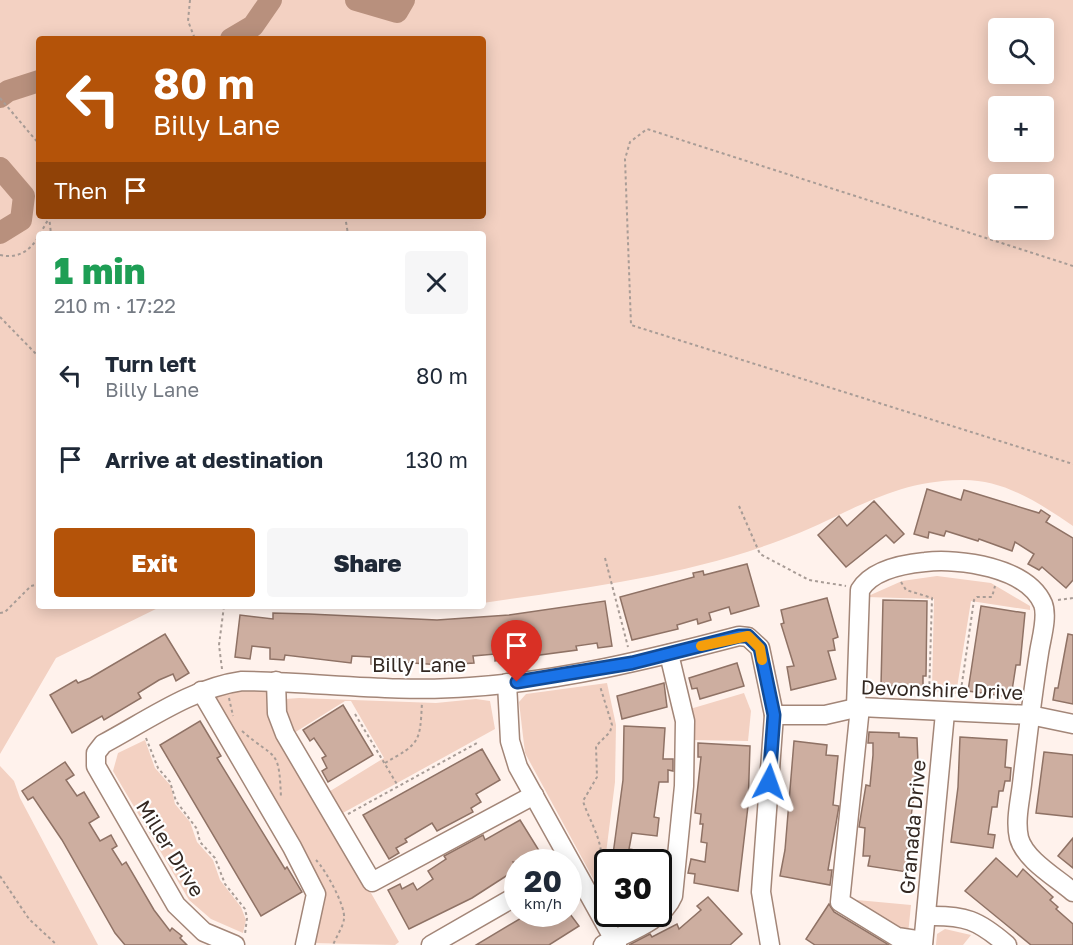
<!DOCTYPE html>
<meta charset="utf-8">
<style>
:root{--surface:#fff;--page:#f6f6f7;--text:#1f2937;--muted:#747a83;--accent:#b45309}
body{margin:0;font-family:"Golos Text",sans-serif;background:var(--page);color:var(--text);height:100vh;display:flex;flex-direction:column;font-size:22px;white-space:nowrap}
*{box-sizing:border-box;margin:0}
p{font-size:20px;color:var(--muted)}
.icon{flex:none;width:33px;height:33px;fill:none;stroke:currentColor;stroke-width:2;stroke-linecap:round;stroke-linejoin:round}
.map{position:relative;flex:1;overflow:hidden}
.side{position:absolute;left:36px;top:231px;width:450px;height:378px;display:flex;flex-direction:column;background:var(--surface);border-radius:6px;box-shadow:0 3px 15px #0003}
.side>*{flex:none}
.hud{position:absolute;left:36px;top:36px;width:450px;height:183px;border-radius:6px;box-shadow:0 3px 15px #0003;background:#b45309;color:#fff;overflow:hidden}
.buttons{position:absolute;left:988px;top:18px;display:grid;gap:12px}
.buttons a{display:grid;place-items:center;width:66px;height:66px;border-radius:6px;background:var(--surface);box-shadow:0 3px 15px #0003;font-size:30px}
.speed{position:absolute;left:504px;top:849px;display:flex;gap:12px;font-size:30px;font-weight:700;text-align:center}
.speed>*{display:grid;place-content:center;width:78px;height:78px;border-radius:50%;background:var(--surface);box-shadow:0 3px 15px #0003;line-height:1}
.speed small{font-size:15px;font-weight:400}
.speed .limit{border:3px solid #111;border-radius:9px;background:#fff;color:#111}
.pin{position:absolute;display:grid;place-items:center;width:51px;height:51px;color:#fff;margin:-62px -26px;border-radius:50% 50% 50% 0;rotate:-45deg;box-shadow:0 0 6px #0007}
.pin .icon{rotate:45deg}
.me{position:absolute;width:66px;margin:-33px;rotate:4deg;stroke-linejoin:round;filter:drop-shadow(0 0 4px #0008)}
.turn{display:flex;align-items:center;gap:21px;height:126px;padding:0 18px;font-size:27px}
.turn .icon{width:78px;height:78px;stroke-width:2.5}
.turn b{display:block;font-size:42px;line-height:51px}
.then{display:flex;align-items:center;height:57px;padding:0 18px;background:#0003;gap:12px;font-size:22px}
.round{display:grid;place-items:center;flex:none;width:63px;height:63px;border-radius:6px;background:var(--page)}
.headline{display:flex;align-items:center;justify-content:space-between;height:102px;padding:0 18px}
h1{font-size:36px;font-weight:800;line-height:45px;color:#1e9e55}
.button{display:flex;gap:12px;margin-top:auto;padding:12px 18px}
.button a{flex:1;height:69px;border-radius:6px;background:var(--accent);color:#fff;font-size:24px;font-weight:800;line-height:69px;text-align:center}
.button a+a{background:var(--page);color:var(--text)}
ul{padding:0;list-style:none}
li{display:flex;align-items:center;gap:18px;height:84px;padding:0 18px}
li div{flex:1}
li b{display:block;font-size:22px}
li em{font-style:normal}
.map>svg:first-child{display:block}
.green{fill:#f3d1c2;fill-rule:evenodd}
.lines{fill:none;stroke-linecap:round;stroke-linejoin:round}
.river{stroke:#b8907d;stroke-width:22}
.building{fill:#cdaea0;stroke:#8f7265;stroke-width:1.5}
.minor-casing{stroke:#a38678;stroke-width:21}
.path{stroke:#a89c96;stroke-width:2;stroke-dasharray:3 3;stroke-linecap:butt}
.minor{stroke:#fff;stroke-width:18}
.route-casing{stroke:#114b97;stroke-width:15}
.route{stroke:#1a73e8;stroke-width:10}
.slow{stroke:#f59e0b;stroke-width:10}
.labels{text-anchor:middle;dominant-baseline:central;stroke-width:4.5;stroke-linejoin:round;paint-order:stroke}
.street-label{font-size:20px;fill:#332822;stroke:#fff}
</style>
<div class="map">
<svg width="1073" height="945" viewBox="0 0 1073 945">
<rect width="100%" height="100%" fill="#fff2ec"/>
<!-- green -->
<g class="green">
<path d="M0,0H1073V526C1039,503 1004,479 961,480C888,481 845,517 781,540C686,576 583,588 483,603V234H39V606H162L56,658L0,754ZM999,28H1044V74H999ZM39,39H483V216H39ZM999,106H1044V152H999ZM999,184H1044V230H999Z"/>
<polygon points="937,576 991,583 1030,606 1030,610 971,601 956,694 932,691 934,599 866,597 902,581"/>
<polygon points="363,606 462,606 439,609"/>
<polygon points="607,683 616,725 615,782 601,893 525,753 519,702 526,694"/>
<polygon points="262,686 270,692 275,725 399,942 395,945 313,943 323,905 323,893 215,705 216,694"/>
<polygon points="744,693 751,711 748,741 692,740 690,709"/>
<path d="M299,698L436,703L476,699L490,701L495,729L341,814L327,793L384,758L351,701H345L294,733C287,723 283,712 285,699Z"/>
<polygon points="145,740 155,768 171,786 175,804 190,822 197,842 213,860 220,880 241,907 246,920 243,933 211,919 189,900 113,771 118,753"/>
<polygon points="0,766 14,781 20,798 98,945 0,945"/>
<polygon points="846,899 911,905 908,934"/>
<polygon points="945,929 971,935 963,945 936,945 937,934"/>
</g>
<g class="lines">
<!-- river -->
<g class="river">
<polyline points="356,0 397,12 404,0"/>
<polyline points="231,39 253,26 271,0"/>
<polyline points="0,97 8,91 39,81"/>
<polyline points="0,168 24,196 21,220 0,233"/>
</g>
</g>
<!-- building -->
<g class="building">
<polygon points="927,489 961,500 964,490 1039,513 1041,510 1050,516 1046,522 1073,538 1073,580 1066,588 1042,567 1039,570 1028,564 1034,554 1015,542 1012,551 979,539 978,541 946,531 944,536 929,532 928,538 914,534"/>
<polygon points="874,501 904,534 894,543 886,535 846,567 818,535 839,516 847,526"/>
<polygon points="747,564 759,606 731,614 729,607 709,613 711,620 698,624 697,619 677,625 678,629 632,640 620,597 694,577 693,573 703,571 704,575"/>
<polygon points="827,598 838,637 833,639 835,650 828,651 836,679 791,690 787,667 794,666 781,624 784,623 781,610"/>
<polygon points="883,600 927,601 926,676 923,676 923,686 881,686"/>
<polygon points="605,601 612,646 598,648 597,643 576,646 577,650 495,661 495,654 473,656 474,663 442,665 384,661 384,665 371,664 371,657 352,656 351,663 285,655 284,660 270,659 270,648 252,646 250,659 235,657 240,615 273,619 273,613 309,614 437,620 509,615"/>
<polygon points="981,606 1025,613 1020,665 1016,665 1011,697 968,691"/>
<polygon points="165,634 189,673 176,681 173,674 159,680 138,693 141,698 104,720 102,716 72,733 50,695 76,680 78,683 90,678"/>
<polygon points="1068,634 1073,635 1073,704 1053,700 1055,688 1058,688"/>
<polygon points="737,663 744,686 700,699 697,688 692,689 689,678"/>
<polygon points="664,683 667,707 622,719 617,696"/>
<polygon points="343,705 373,755 328,782 322,771 327,768 322,758 326,756 314,738 310,741 303,730"/>
<polygon points="200,721 221,756 217,758 285,869 287,867 302,892 261,916 160,745"/>
<polygon points="624,726 665,728 663,759 673,759 673,771 668,770 668,782 659,782 654,817 659,818 657,836 632,833 629,849 659,854 658,862 612,862 623,780"/>
<polygon points="869,732 899,733 899,737 917,738 918,763 907,848 910,848 907,872 868,866 870,856 863,856 865,828 859,827 866,785 870,786 873,755 873,743 868,743"/>
<polygon points="960,737 1007,740 1005,767 1011,768 1010,781 1005,781 1003,791 999,791 997,807 992,807 988,834 995,835 993,848 951,842 958,787"/>
<polygon points="794,741 827,745 826,755 838,756 833,805 839,806 828,870 832,870 830,885 780,876 785,850"/>
<polygon points="698,743 750,746 748,806 738,891 694,883 695,874 688,873 691,859 705,862 707,843 701,842 703,824 700,824 701,814 695,813 701,757 698,757"/>
<polygon points="482,749 500,780 476,794 481,802 471,808 473,812 437,831 432,823 405,839 407,842 396,848 399,853 389,859 363,815"/>
<polygon points="1044,752 1073,755 1073,817 1036,813"/>
<polygon points="65,762 74,775 66,780 77,796 84,792 99,817 89,823 100,841 111,835 117,846 112,849 122,865 126,862 154,910 170,931 172,928 182,936 180,938 187,945 125,945 115,933 62,840 33,797 28,800 22,791"/>
<polygon points="520,820 543,857 534,862 513,862 517,869 472,898 409,929 388,890 400,884 402,889 413,883 417,890 433,879 428,871 446,859 444,856 483,835 485,840"/>
<polygon points="1073,838 1073,868 1058,856"/>
<polygon points="996,858 1017,877 1023,869 1053,897 1050,900 1058,907 1056,909 1073,924 1073,945 1031,945 965,891"/>
<polygon points="708,897 742,934 730,945 629,945 650,934 652,937 677,924 679,929 701,910 697,906"/>
<polygon points="829,904 834,912 889,945 815,945 806,939"/>
<polygon points="528,914 570,914 579,926 549,945 476,945"/>
</g>
<g class="lines">
<!-- minor casing -->
<g class="minor-casing">
<g id="minor">
<polyline points="276,681 277,713 285,734 372,882 534,795"/>
<polyline points="507,683 510,741 518,767 617,945"/>
<polyline points="201,691 292,847 316,894 305,945"/>
<path d="M856,707L860,590C872,570 904,564 925,562C959,558 1027,567 1043,604C1048,617 1041,639 1039,653C1032,697 1027,740 1022,784C1020,801 1015,821 1019,838C1025,860 1057,878 1073,892"/>
<polyline points="860,707 840,902 897,937 923,941"/>
<polyline points="774,715 825,715 860,707 1030,715 1073,724"/>
<path d="M927,916C965,915 978,920 1007,945"/>
<path d="M235,945L204,932L176,905L96,766V753L103,744C148,720 192,688 242,681C318,682 395,693 470,687C562,681 651,659 739,636L748,637L760,648L774,715L761,892L770,945"/>
<polyline points="431,945 518,895"/>
<path d="M603,945C627,932 662,922 673,896L684,786L685,721L669,654"/>
<polyline points="923,945 945,713"/>
</g>
</g>
<!-- path -->
<g class="path">
<polyline points="190,0 188,21 195,39"/>
<polyline points="0,98 39,144"/>
<polyline points="49,216 51,234"/>
<polyline points="345,216 348,234"/>
<polyline points="40,234 49,218"/>
<path d="M0,255C18,259 30,251 39,236"/>
<polyline points="1073,266 647,129 630,142 625,159 631,325 1073,464"/>
<polyline points="0,317 39,357"/>
<polyline points="739,506 760,554 809,580 846,586"/>
<polyline points="605,558 628,647"/>
<polyline points="901,582 906,590 932,598 929,696"/>
<polyline points="1058,600 1073,598"/>
<polyline points="0,613 5,612 31,586 39,584"/>
<polyline points="222,669 219,645 224,606"/>
<polyline points="960,697 974,600 977,597 992,597 995,586"/>
<polyline points="229,698 233,716"/>
<polyline points="355,714 398,786"/>
<path d="M242,731C276,761 279,746 281,798"/>
<polyline points="146,738 158,768 170,782 176,801 197,829 200,842 215,858 225,884 245,909 247,918 245,934"/>
<path d="M385,763C420,743 420,743 422,702"/>
<polyline points="348,814 477,743"/>
<path d="M316,860C325,869 346,906 344,919C343,927 336,937 333,945"/>
<path d="M595,873C612,853 589,822 583,801L597,777L596,746L610,732L612,725L600,686"/>
<polyline points="0,876 29,919 57,945"/>
</g>
<!-- minor -->
<use href="#minor" class="minor"/>
</g>
<g class="lines">
<!-- route casing -->
<g class="route-casing">
<polyline id="route" points="517,682 632,663 739,636 748,636 760,648 774,715 769,782"/>
</g>
<!-- route -->
<use href="#route" class="route"/>
<!-- slow -->
<polyline class="slow" points="701,646 748,636 760,648 762,660"/>
</g>
<g class="labels">
<!-- street labels -->
<g class="street-label">
<text x="419" y="664">Billy Lane</text>
<text transform="translate(942 689) rotate(2)">Devonshire Drive</text>
<text transform="translate(912 827) rotate(-85)">Granada Drive</text>
<text transform="translate(171 848) rotate(58)">Miller Drive</text>
</g>
</g>
</svg>
<div class="buttons">
<a><svg class="icon" aria-label="search" viewBox="0 0 24 24"><circle cx="10" cy="10" r="6"/><path d="M15 15l6 6"/></svg></a>
<a>+</a>
<a>−</a>
</div>
<div class="speed"><div>20<small>km/h</small></div><div class="limit">30</div></div>
<div class="pin" style="left:517px;top:682px;background:#d93025"><svg class="icon" aria-label="arrive" viewBox="0 0 24 24"><path d="M6 21V4h12l-3 4 3 4H6"/></svg></div>
<svg class="me" style="left:769px;top:782px" viewBox="-20 -20 40 40"><path d="M0-17L14 15 0 8-14 15z" fill="#1a73e8" stroke="#fff" stroke-width="4"/></svg>
<div class="hud">
<div class="turn"><svg class="icon" aria-label="left" viewBox="0 0 24 24"><path d="M17 20v-9H6M10 6l-5 5 5 5"/></svg><div><b>80 m</b>Billy Lane</div></div>
<div class="then">Then<svg class="icon" aria-label="arrive" viewBox="0 0 24 24"><path d="M6 21V4h12l-3 4 3 4H6"/></svg></div>
</div>
<section class="side">
<div class="headline"><div><h1>1 min</h1><p>210 m · 17:22</p></div><a class="round"><svg class="icon" aria-label="close" viewBox="0 0 24 24"><path d="M6 6l12 12M18 6L6 18"/></svg></a></div>
<ul>
<li><svg class="icon" aria-label="left" viewBox="0 0 24 24"><path d="M17 20v-9H6M10 6l-5 5 5 5"/></svg><div><b>Turn left</b><p>Billy Lane</p></div><em>80 m</em></li>
<li><svg class="icon" aria-label="arrive" viewBox="0 0 24 24"><path d="M6 21V4h12l-3 4 3 4H6"/></svg><div><b>Arrive at destination</b></div><em>130 m</em></li>
</ul>
<div class="button"><a>Exit</a><a>Share</a></div>
</section>
</div>
